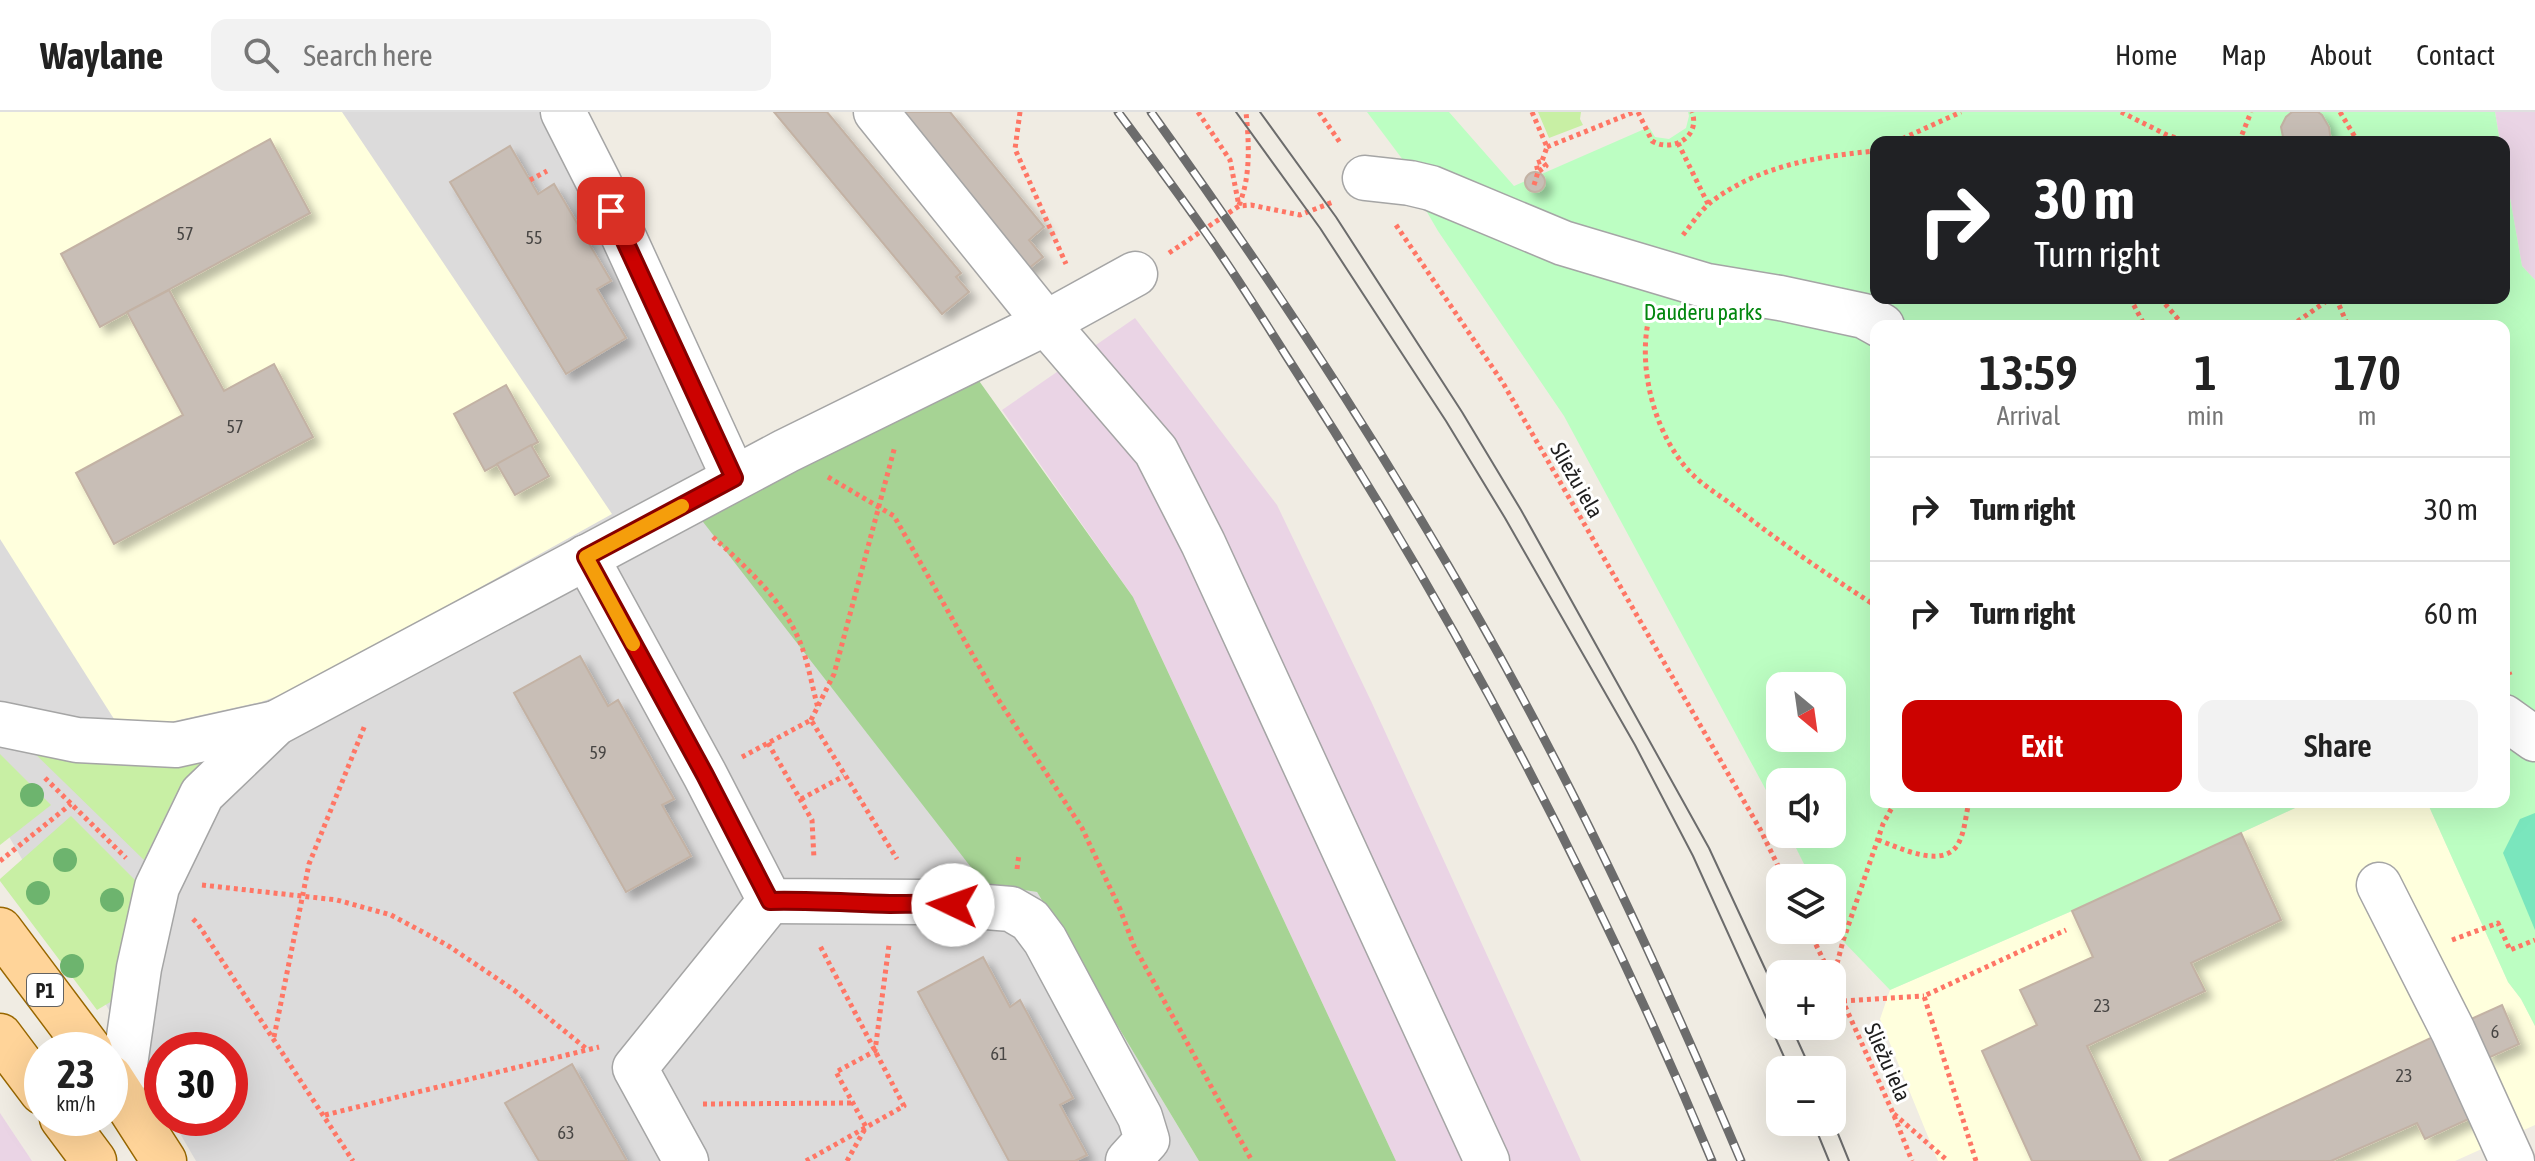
<!DOCTYPE html>
<meta charset="utf-8">
<style>
:root{--surface:#fff;--page:#f2f2f2;--text:#222;--muted:#767676;--line:#e0e0e0;--accent:#cc0200}
body{margin:0;font-family:"Asap Condensed",sans-serif;background:var(--page);color:var(--text);height:100vh;display:flex;flex-direction:column;font-size:30px;white-space:nowrap}
*{box-sizing:border-box;margin:0}
p{font-size:26px;color:var(--muted)}
.icon{flex:none;width:44px;height:44px;fill:none;stroke:currentColor;stroke-width:2;stroke-linecap:round;stroke-linejoin:round}
.map{position:relative;flex:1;overflow:hidden}
.sheet{position:absolute;left:1870px;top:208px;width:640px;height:488px;display:flex;flex-direction:column;background:var(--surface);border-radius:16px;box-shadow:0 8px 32px #0002}
.sheet>*{flex:none}
.guide{position:absolute;left:1870px;top:24px;width:640px;height:168px;border-radius:16px;box-shadow:0 8px 32px #0002;background:#202124;color:#fff;overflow:hidden}
.needle{width:52px;rotate:151deg}
.tools{position:absolute;left:1766px;top:560px;display:grid;gap:16px}
.tools a{display:grid;place-items:center;width:80px;height:80px;border-radius:16px;background:var(--surface);box-shadow:0 8px 32px #0002;font-size:40px}
.speed{position:absolute;left:24px;top:920px;display:flex;gap:16px;font-size:40px;font-weight:700;text-align:center}
.speed>*{display:grid;place-content:center;width:104px;height:104px;border-radius:50%;background:var(--surface);box-shadow:0 8px 32px #0002;line-height:1}
.speed small{font-size:20px;font-weight:400}
.speed .limit{border:12px solid #d22;background:#fff;color:#111}
.pin{position:absolute;display:grid;place-items:center;width:68px;height:68px;color:#fff;margin:-34px;border-radius:16px;box-shadow:0 4px 12px #0006}
.me{position:absolute;width:88px;margin:-44px;rotate:273deg;stroke-linejoin:round;filter:drop-shadow(0 0 6px #0008)}
.turn{display:flex;align-items:center;gap:28px;height:168px;padding:0 32px;font-size:36px}
.turn .icon{width:104px;height:104px;stroke-width:2.5}
.turn b{display:block;font-size:56px;line-height:68px}
.eta{display:flex;justify-content:space-evenly;align-items:center;height:136px;text-align:center}
.eta b{font-size:48px;font-weight:600;line-height:56px}
.cta{display:flex;gap:16px;margin-top:auto;padding:16px 32px}
.cta a{flex:1;height:92px;border-radius:16px;background:var(--accent);color:#fff;font-size:32px;font-weight:600;line-height:92px;text-align:center}
.cta a+a{background:var(--page);color:var(--text)}
ul{padding:0;list-style:none}
li{display:flex;align-items:center;gap:24px;height:104px;padding:0 32px;border-top:2px solid var(--line)}
li div{flex:1}
li b{display:block;font-size:30px}
li em{font-style:normal}
header{display:flex;align-items:center;gap:48px;box-sizing:border-box;height:112px;padding:0 40px;background:var(--surface);border-bottom:2px solid var(--line)}
header strong{font-size:38px}
nav{display:flex;gap:44px;margin-inline-start:auto;font-size:28px}
.search{width:560px;height:72px;background:var(--page);display:flex;align-items:center;gap:20px;box-sizing:border-box;padding:0 28px;border-radius:16px;color:var(--muted);font-size:30px}
.map>svg:first-child{display:block}
.residential{fill:#dcdbdb}
.industrial{fill:#ead4e5}
.education{fill:#ffd}
.grass{fill:#c8efa4}
.forest{fill:#a6d394}
.park{fill:#bcfec2;fill-rule:evenodd}
.pitch{fill:#7ae6bd}
.building{fill:#c8beb6;stroke:#c3b2a4;stroke-width:2;filter:url(#shadow)}
.lines{fill:none;stroke-linecap:round;stroke-linejoin:round}
.minor-casing{stroke:#a5a5a5;stroke-width:47}
.major-casing{stroke:#986700;stroke-width:47}
.path{stroke:#ff7665;stroke-width:5;stroke-dasharray:4 4;stroke-linecap:butt}
.minor{stroke:#fff;stroke-width:44}
.major{stroke:#ffd499;stroke-width:44}
.tram{stroke:#6c6c6c;stroke-width:2}
.rail-casing{stroke:#6c6c6c;stroke-width:9}
.rail{stroke:#fff;stroke-width:6;stroke-dasharray:18;stroke-linecap:butt}
.tree{fill:#6db46e}
.route-casing{stroke:#850100;stroke-width:20}
.route{stroke:#cc0200;stroke-width:14}
.slow{stroke:#f59e0b;stroke-width:14}
.labels{text-anchor:middle;dominant-baseline:central;stroke-width:6;stroke-linejoin:round;paint-order:stroke}
.number-label{font-size:18px;fill:#484644}
.shield{fill:#fff;stroke:#626262;stroke-width:2}
.shield-label{font-size:20px;font-weight:bold;fill:#1e1e1e}
.park-label{font-size:22px;fill:#02860e;stroke:#fff}
.street-label{font-size:22px;fill:#1e1e1e;stroke:#fff}
</style>
<header>
<strong>Waylane</strong>
<div class="search"><svg class="icon" aria-label="search" viewBox="0 0 24 24"><circle cx="10" cy="10" r="6"/><path d="M15 15l6 6"/></svg>Search here</div>
<nav><a>Home</a><a>Map</a><a>About</a><a>Contact</a></nav>
</header>
<div class="map">
<svg width="2535" height="1049" viewBox="0 0 2535 1049">
<defs>
<filter id="shadow"><feDropShadow dx="7" dy="7" stdDeviation="4" flood-color="#0004"/></filter>
</defs>
<rect width="100%" height="100%" fill="#f0ece3"/>
<!-- residential -->
<polygon class="residential" points="0,0 563,0 599,71 984,771 1037,780 1199,1049 196,1049 171,1006 230,1006 230,938 162,938 162,990 0,709"/>
<!-- industrial -->
<g class="industrial">
<polygon points="2495,0 2535,0 2535,168 2522,154 2504,52 2504,30 2500,30"/>
<polygon points="1135,206 1277,393 1371,589 1581,1049 1396,1049 1133,485 1002,298"/>
<polygon points="0,1001 32,1049 0,1049"/>
</g>
<!-- education -->
<g class="education">
<polygon points="0,0 342,0 612,402 297,577 261,590 156,613 114,607 0,427"/>
<polygon points="2308,690 2427,690 2508,870 2521,887 2535,914 2535,1013 2455,1049 1938,1049 1880,907 1890,878 2072,799"/>
</g>
<!-- grass -->
<g class="grass">
<polygon points="1538,0 1581,0 1580,7 1583,13 1549,26"/>
<polygon points="24,631 229,632 176,682 144,748"/>
<polygon points="0,642 51,693 0,733"/>
<polygon points="71,704 138,771 123,823 117,886 97,898 0,769 0,767"/>
</g>
<!-- forest -->
<polygon class="forest" points="977,266 1133,485 1396,1049 1199,1049 1037,780 984,772 700,406"/>
<!-- park -->
<path class="park" d="M1367,0H1449L1514,74L1649,15L1655,25L1669,27L1686,16L1689,4L1688,0H2495L2500,30H1876V186H2504V52L2522,154L2535,168V914L2521,887L2508,870L2427,690H2504V214H1876V690H2308L2072,799L1890,878L1843,829L1832,807V766H1811L1789,722H1832V670H1780V704L1564,304L1438,119L1410,71L1409,56ZM1780,574H1832V626H1780Z"/>
<!-- pitch -->
<polygon class="pitch" points="2535,701 2535,818 2503,741 2520,707"/>
<!-- building -->
<g class="building">
<polygon points="774,0 827,0 961,161 956,165 969,180 942,202"/>
<polygon points="901,0 950,0 1044,115 1029,128 1043,145 1023,161"/>
<polygon points="2292,0 2318,0 2322,3 2329,15 2331,30 2284,30 2281,15 2286,5"/>
<polygon points="270,27 310,101 100,215 61,142"/>
<polygon points="510,34 538,82 554,72 611,169 597,177 626,226 566,262 450,70"/>
<circle cx="1535" cy="70" r="10"/>
<polygon points="169,178 224,279 274,252 313,325 114,432 76,361 183,303 127,200"/>
<polygon points="506,273 538,330 485,359 454,302"/>
<polygon points="531,333 549,364 515,383 497,352"/>
<polygon points="580,544 608,594 618,588 674,687 662,693 691,744 626,780 514,581"/>
<polygon points="2241,721 2281,808 2191,851 2205,879 2087,934 2141,1049 2032,1049 1982,939 2037,913 2020,878 2093,845 2072,799"/>
<polygon points="983,845 1010,895 1020,888 1073,986 1060,993 1087,1043 1075,1049 1009,1049 918,880"/>
<polygon points="2502,893 2519,932 2488,946 2471,907"/>
<polygon points="2439,922 2473,1005 2425,1027 2417,1011 2331,1049 2169,1049"/>
<polygon points="572,952 627,1049 539,1049 505,991"/>
</g>
<g class="lines">
<!-- minor casing -->
<g class="minor-casing">
<g id="minor">
<polyline points="563,0 599,71 734,366"/>
<polyline points="876,0 1046,211 1156,339 1203,431 1487,1049"/>
<polyline points="1365,66 1410,71 1431,76 1563,131 1707,174 1780,186 1864,204 1882,214"/>
<polyline points="586,445 705,663 770,789 924,790 1011,797 1030,808 1045,828 1140,1005 1147,1028 1128,1049"/>
<polyline points="2504,605 2535,627"/>
<polyline points="0,612 77,628 176,633 276,611"/>
<polyline points="2379,773 2453,919 2512,1049"/>
<polyline points="121,980 139,856 157,775 202,682 276,611 786,339 1046,211 1135,162"/>
<polyline points="686,1049 635,956 770,789"/>
</g>
</g>
<!-- major casing -->
<g class="major-casing">
<g id="major">
<polyline points="0,818 90,938"/>
<polyline points="0,924 42,980"/>
<polyline points="110,965 164,1049"/>
<polyline points="62,1006 94,1049"/>
</g>
</g>
<!-- path -->
<g class="path">
<polyline points="1020,0 1015,37 1066,152"/>
<polyline points="1198,0 1230,48 1239,94"/>
<polyline points="1319,0 1341,32"/>
<polyline points="1532,0 1547,35 1542,49 1546,54 1538,60"/>
<path d="M1638,0L1652,29C1672,41 1701,25 1692,0"/>
<polyline points="2121,0 2167,23 2188,30"/>
<polyline points="2340,0 2358,30"/>
<polyline points="1895,30 1961,0"/>
<polyline points="2239,30 2251,0"/>
<polyline points="1678,31 1708,92"/>
<polyline points="1547,35 1634,0"/>
<polyline points="530,68 547,59"/>
<polyline points="1534,73 1538,60 1536,51 1542,49"/>
<path d="M1239,93C1251,64 1249,31 1246,0"/>
<polyline points="1396,113 1503,271 1760,717 1784,766"/>
<path d="M1683,123C1691,113 1700,99 1711,90C1758,54 1818,44 1876,39"/>
<polyline points="1169,141 1239,94 1251,93 1300,103 1333,90"/>
<polyline points="1873,164 1876,149"/>
<polyline points="2130,186 2145,214"/>
<polyline points="2160,186 2184,214"/>
<polyline points="2336,186 2348,214"/>
<path d="M1651,199C1635,250 1654,325 1693,363C1704,374 1719,383 1731,392C1779,430 1825,461 1876,494"/>
<polyline points="2291,214 2331,186"/>
<polyline points="828,365 894,404 996,584 1082,716 1120,797 1134,834 1252,1049"/>
<path d="M713,425C746,455 782,487 800,530C808,550 812,574 818,596"/>
<polyline points="2504,545 2510,563"/>
<polyline points="811,608 834,562 895,334"/>
<polyline points="768,631 812,708 814,747"/>
<polyline points="742,645 811,608 897,747"/>
<polyline points="45,666 126,746"/>
<polyline points="801,687 844,664"/>
<path d="M1878,728C1901,736 1947,760 1960,728C1965,717 1966,702 1969,690"/>
<polyline points="0,749 71,692"/>
<polyline points="1017,757 1019,742"/>
<polyline points="202,773 337,788 391,803 447,833 514,878 588,938"/>
<polyline points="193,807 198,812 353,1049"/>
<polyline points="1809,818 1830,862"/>
<polyline points="2452,828 2498,811 2510,838 2535,828"/>
<polyline points="1832,865 1893,1001 1912,1049"/>
<polyline points="1833,867 1843,829 1883,712 1895,690"/>
<polyline points="1843,889 1924,884"/>
<polyline points="274,925 309,752 365,613"/>
<polyline points="703,992 854,991"/>
<polyline points="1894,1002 1948,1049"/>
<polyline points="325,1003 599,935"/>
<polyline points="806,1049 904,994 819,832"/>
<polyline points="847,1049 866,1015 836,960 875,939 889,833"/>
<polyline points="1976,1049 1924,884 2066,818"/>
</g>
<!-- minor -->
<use href="#minor" class="minor"/>
<!-- major -->
<use href="#major" class="major"/>
<!-- tram -->
<g class="tram">
<polyline points="1236,0 1320,116 1446,309 1505,406 1635,633 1693,744 1790,958"/>
<polyline points="1260,0 1336,105 1462,300 1521,398 1709,736 1780,889"/>
<polyline points="1791,914 1811,958"/>
<polyline points="1832,1007 1849,1049"/>
<polyline points="1813,1010 1829,1049"/>
</g>
<!-- rail casing -->
<g class="rail-casing">
<g id="rail">
<path d="M1118,0C1147,39 1176,78 1204,118C1233,159 1260,202 1287,245C1453,500 1595,769 1712,1049"/>
<path d="M1151,0C1269,164 1380,332 1480,509C1579,683 1663,865 1741,1049"/>
</g>
</g>
<!-- rail -->
<use href="#rail" class="rail"/>
</g>
<!-- trees -->
<g class="tree">
<circle cx="32" cy="683" r="12"/>
<circle cx="65" cy="748" r="12"/>
<circle cx="38" cy="781" r="12"/>
<circle cx="112" cy="788" r="12"/>
<circle cx="72" cy="854" r="12"/>
</g>
<g class="lines">
<!-- route casing -->
<g class="route-casing">
<path id="route" d="M611,99L734,366L586,445L705,663L770,789C811,788 850,791 890,792C911,792 932,791 953,793"/>
</g>
<!-- route -->
<use href="#route" class="route"/>
<!-- slow -->
<polyline class="slow" points="633,532 586,445 682,394"/>
</g>
<g class="labels">
<!-- number labels -->
<g class="number-label">
<text x="185" y="121">57</text>
<text x="534" y="125">55</text>
<text x="235" y="314">57</text>
<text x="598" y="640">59</text>
<text x="2102" y="893">23</text>
<text x="2495" y="919">6</text>
<text x="999" y="941">61</text>
<text x="2404" y="963">23</text>
<text x="566" y="1020">63</text>
</g>
<!-- shield labels -->
<rect class="shield" x="27" y="862" width="36" height="32" rx="6"/>
<g class="shield-label">
<text x="45" y="878">P1</text>
</g>
<!-- park labels -->
<g class="park-label">
<text x="1703" y="200">Dauderu parks</text>
</g>
<!-- street labels -->
<g class="street-label">
<text transform="translate(1577 368) rotate(60)">Sliežu iela</text>
<text transform="translate(1888 950) rotate(66)">Sliežu iela</text>
</g>
</g>
</svg>
<div class="tools">
<a><svg class="needle" viewBox="-14 -14 28 28"><path d="M0-13l5 13h-10z" fill="#e53935"/><path d="M0 13l5-13h-10z" fill="#767676"/></svg></a>
<a><svg class="icon" aria-label="sound" viewBox="0 0 24 24"><path d="M4 9h4l5-4v14l-5-4H4zM17 9q2 3 0 6"/></svg></a>
<a><svg class="icon" aria-label="layers" viewBox="0 0 24 24"><path d="M12 4l9 5-9 5-9-5zM3 14l9 5 9-5"/></svg></a>
<a>+</a>
<a>−</a>
</div>
<div class="speed"><div>23<small>km/h</small></div><div class="limit">30</div></div>
<div class="pin" style="left:611px;top:99px;background:#d93025"><svg class="icon" aria-label="arrive" viewBox="0 0 24 24"><path d="M6 21V4h12l-3 4 3 4H6"/></svg></div>
<svg class="me" style="left:953px;top:793px" viewBox="-20 -20 40 40"><circle r="19" fill="#fff"/><path d="M0-13L10 11 0 6-10 11z" fill="#cc0200"/></svg>
<div class="guide">
<div class="turn"><svg class="icon" aria-label="right" viewBox="0 0 24 24"><path d="M7 20v-9h11M14 6l5 5-5 5"/></svg><div><b>30 m</b>Turn right</div></div>
</div>
<section class="sheet">
<div class="eta">
<div><b>13:59</b><p>Arrival</p></div>
<div><b>1</b><p>min</p></div>
<div><b>170</b><p>m</p></div>
</div>
<ul>
<li><svg class="icon" aria-label="right" viewBox="0 0 24 24"><path d="M7 20v-9h11M14 6l5 5-5 5"/></svg><div><b>Turn right</b></div><em>30 m</em></li>
<li><svg class="icon" aria-label="right" viewBox="0 0 24 24"><path d="M7 20v-9h11M14 6l5 5-5 5"/></svg><div><b>Turn right</b></div><em>60 m</em></li>
</ul>
<div class="cta"><a>Exit</a><a>Share</a></div>
</section>
</div>
